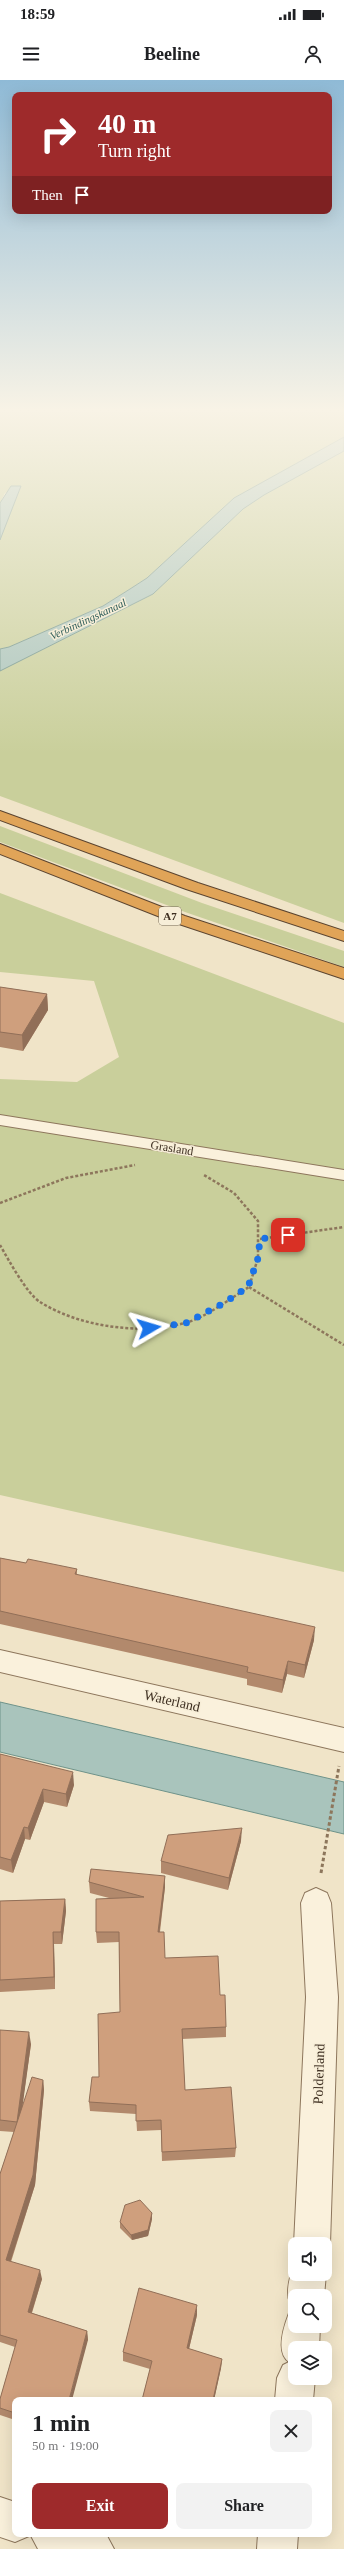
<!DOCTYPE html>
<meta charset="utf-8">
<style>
:root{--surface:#fff;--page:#f2f2f2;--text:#202124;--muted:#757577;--accent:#9e2a2b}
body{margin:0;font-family:Georgia,serif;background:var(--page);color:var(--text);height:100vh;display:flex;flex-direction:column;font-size:15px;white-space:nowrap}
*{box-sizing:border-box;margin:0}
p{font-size:13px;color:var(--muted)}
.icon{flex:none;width:22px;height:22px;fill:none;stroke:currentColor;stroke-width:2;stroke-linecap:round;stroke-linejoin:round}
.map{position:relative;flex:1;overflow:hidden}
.panel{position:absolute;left:12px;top:2317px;width:320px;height:140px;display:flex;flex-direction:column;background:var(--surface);border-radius:8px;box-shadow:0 4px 16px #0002}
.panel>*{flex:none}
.hud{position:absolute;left:12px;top:12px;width:320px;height:122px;border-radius:8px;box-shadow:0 4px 16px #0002;background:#9e2a2b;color:#fff;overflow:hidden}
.tools{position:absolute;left:288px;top:2157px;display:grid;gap:8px}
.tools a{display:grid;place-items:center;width:44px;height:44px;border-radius:8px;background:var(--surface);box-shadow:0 4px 16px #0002;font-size:20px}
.pin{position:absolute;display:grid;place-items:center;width:34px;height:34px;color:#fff;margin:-17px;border-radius:8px;box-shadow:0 2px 6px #0006}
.me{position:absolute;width:44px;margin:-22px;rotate:83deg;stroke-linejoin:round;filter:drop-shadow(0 0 3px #0008)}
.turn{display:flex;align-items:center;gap:14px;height:84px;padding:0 20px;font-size:18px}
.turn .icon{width:52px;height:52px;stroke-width:2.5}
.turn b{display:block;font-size:28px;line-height:34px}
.then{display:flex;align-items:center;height:38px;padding:0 20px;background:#0003;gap:8px;font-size:15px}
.round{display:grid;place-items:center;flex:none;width:42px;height:42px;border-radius:8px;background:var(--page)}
.head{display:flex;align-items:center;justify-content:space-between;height:68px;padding:0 20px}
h1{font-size:24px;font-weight:700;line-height:30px}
.cta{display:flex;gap:8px;margin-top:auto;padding:8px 20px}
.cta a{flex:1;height:46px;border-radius:8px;background:var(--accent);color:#fff;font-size:16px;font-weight:700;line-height:46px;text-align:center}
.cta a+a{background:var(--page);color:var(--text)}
.status{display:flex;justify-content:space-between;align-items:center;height:28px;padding:0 20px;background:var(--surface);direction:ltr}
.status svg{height:11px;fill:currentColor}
header{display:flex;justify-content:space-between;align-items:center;height:52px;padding:0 20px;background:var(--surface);font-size:18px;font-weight:700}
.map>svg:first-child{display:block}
.green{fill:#c9cf9b}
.water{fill:#a9c4bc;stroke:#6f938a}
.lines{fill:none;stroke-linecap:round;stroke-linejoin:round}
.lane-casing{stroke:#8d765c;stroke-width:2}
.street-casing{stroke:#8d765c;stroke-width:2}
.highway-casing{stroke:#5b4430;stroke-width:2}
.path-far1{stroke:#8d765c;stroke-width:2.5;stroke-dasharray:3 2;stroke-linecap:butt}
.path{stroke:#8d765c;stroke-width:3;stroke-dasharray:3.5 2.5;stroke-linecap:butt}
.lane{fill:#faf1dc;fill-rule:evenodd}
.street{fill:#faf1dc;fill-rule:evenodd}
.highway{fill:#e0a458;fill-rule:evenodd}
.wall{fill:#b2896c}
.shaded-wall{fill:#916f58}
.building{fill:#cf9f7d;stroke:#916f58}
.route{stroke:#1a73e8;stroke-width:7;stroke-dasharray:0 12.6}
.labels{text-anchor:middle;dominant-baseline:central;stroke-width:3;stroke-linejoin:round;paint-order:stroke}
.far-water-label{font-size:11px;font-style:italic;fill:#2f5d5a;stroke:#f7eed8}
.shield{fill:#f7eed8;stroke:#756857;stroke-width:1}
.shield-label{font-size:11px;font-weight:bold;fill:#3d2e20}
.street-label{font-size:12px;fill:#3d2e20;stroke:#f7eed8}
.near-street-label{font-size:14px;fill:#3d2e20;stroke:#f7eed8}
</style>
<div class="status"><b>18:59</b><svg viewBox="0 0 49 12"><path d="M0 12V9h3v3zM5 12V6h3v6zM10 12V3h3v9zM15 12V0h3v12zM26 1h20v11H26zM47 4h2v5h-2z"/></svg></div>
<header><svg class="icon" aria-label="menu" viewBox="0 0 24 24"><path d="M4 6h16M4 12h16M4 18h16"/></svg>Beeline<svg class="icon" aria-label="person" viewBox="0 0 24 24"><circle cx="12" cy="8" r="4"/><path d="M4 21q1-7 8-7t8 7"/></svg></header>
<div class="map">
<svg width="344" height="2469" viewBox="0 0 344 2469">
<rect width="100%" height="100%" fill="#f0e4c8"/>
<!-- green -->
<g class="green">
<polygon points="0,328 344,328 344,357 234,418 147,498 130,509 103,526 9,567 0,569 0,460 21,406 5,413 0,423"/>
<polygon points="344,371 344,843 0,716 0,591 153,514 243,429 264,415"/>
<polygon points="0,746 202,823 344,871 344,887 185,832 0,762"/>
<polygon points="0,813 344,943 344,1492 0,1415 0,999 77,1002 119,977 94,901 0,892"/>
</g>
<!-- water -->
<g class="water">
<polygon points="344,357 344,371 264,415 243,429 153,514 0,591 0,569 9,567 103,526 130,509 147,498 234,418"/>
<polygon points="11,406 21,406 0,460 0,423"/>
<polygon points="0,1622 344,1702 344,1754 0,1672"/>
</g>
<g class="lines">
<!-- lane casing -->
<g class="lane-casing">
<polygon id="lane" points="0,1035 344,1090 344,1100 0,1045"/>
</g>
<!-- street casing -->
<g class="street-casing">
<g id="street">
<polygon points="0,1570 344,1648 344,1672 0,1592"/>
<polygon points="316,1808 327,1813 331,1823 338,1917 330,2164 325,2176 325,2164 295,2164 295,2166 294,2164 306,1917 301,1823 305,1813"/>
<path d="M295,2182V2194H325V2191L326,2194L324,2216H295V2230C282,2219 290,2195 295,2182Z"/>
<path d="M295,2230V2246H320L319,2268H295V2298H315L313,2320H275L277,2298L283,2285L289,2282C275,2272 284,2246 289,2233Z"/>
<polygon points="0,2417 15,2422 15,2454 30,2454 29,2456 15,2462 0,2457"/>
<polygon points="30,2454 106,2454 114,2469 38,2469"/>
<polygon points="258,2454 298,2454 297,2469 257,2469"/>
</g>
</g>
<!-- highway casing -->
<g class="highway-casing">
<g id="highway">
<polygon points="0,731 198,803 344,851 344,861 186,809 0,740"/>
<polygon points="0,764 185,836 344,888 344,899 173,842 0,774"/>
</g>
</g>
<!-- path-far1 -->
<g class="path-far1">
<polyline points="0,1123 66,1098 135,1085"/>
<polyline points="260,1159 344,1147"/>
<path d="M0,1165C8,1179 27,1214 40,1222C80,1247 139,1255 185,1243C205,1238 231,1218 249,1207L258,1178V1141L234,1113L204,1095"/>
<polyline points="249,1207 344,1265"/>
</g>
<!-- path -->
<polyline class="path" points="321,1793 339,1686"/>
<!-- lane -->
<use href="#lane" class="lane"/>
<!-- street -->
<use href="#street" class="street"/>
<!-- highway -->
<use href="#highway" class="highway"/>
</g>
<!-- wall -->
<g class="wall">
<polygon points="0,907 47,914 48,930 23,971 0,967"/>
<polygon points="0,1478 26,1483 77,1489 77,1495 314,1560 304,1598 287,1594 282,1613 247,1605 247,1599 0,1544"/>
<polygon points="0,1674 74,1705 67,1727 44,1722 30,1760 25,1759 13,1793 0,1789"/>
<polygon points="241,1761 228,1810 161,1793 161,1781"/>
<polygon points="165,1796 165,1807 160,1852 165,1878 220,1915 226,1947 226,1957 182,1959 185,2010 236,2068 235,2077 162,2081 161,2050 137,2051 136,2034 90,2031 89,2022 99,1997 120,1932 119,1862 97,1863 96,1852 109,1818 90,1813 89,1802"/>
<polygon points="65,1819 66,1831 62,1864 54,1864 55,1909 0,1912 0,1821"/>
<polygon points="0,1950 31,1964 22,2027 43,2000 44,2010 35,2105 11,2182 42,2199 32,2233 87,2251 88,2260 15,2320 15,2340 0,2335 0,2319 15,2267 0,2262 0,2094 14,2052 0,2051"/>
<polygon points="152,2133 152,2139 148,2156 132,2160 120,2148 120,2142"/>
<polygon points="197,2235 189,2269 222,2279 221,2288 214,2320 142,2320 150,2289 123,2281 123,2272"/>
</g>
<!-- shaded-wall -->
<g class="shaded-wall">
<polygon points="47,914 48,930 23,971 22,955"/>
<polygon points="315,1547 314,1560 304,1598 305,1585"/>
<polygon points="288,1581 287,1594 282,1613 283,1600"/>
<polygon points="73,1692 74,1705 67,1727 66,1714"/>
<polygon points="43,1709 44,1722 30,1760 28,1748"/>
<polygon points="24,1747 25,1759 13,1793 11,1780"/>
<polygon points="242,1748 241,1761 228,1810 229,1798"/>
<polygon points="165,1796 165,1807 158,1863 158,1852"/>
<polygon points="65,1819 66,1831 62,1864 61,1852"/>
<polygon points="53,1852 54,1864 55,1909 54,1897"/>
<polygon points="29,1952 31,1964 19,2052 17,2042"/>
<polygon points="43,2000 44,2010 35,2105 8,2189 6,2180"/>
<polygon points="152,2133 152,2139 148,2156 132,2160 131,2155"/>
<polygon points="40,2190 42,2199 29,2241 28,2232"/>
<polygon points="197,2225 197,2235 187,2277 187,2268"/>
<polygon points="87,2251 88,2260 72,2320 69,2320"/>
<polygon points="222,2279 221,2288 214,2320 213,2320"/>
</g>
<!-- building -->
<g class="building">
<polygon points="0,907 47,914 22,955 0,952"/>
<polygon points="0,1478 26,1483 28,1479 77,1489 75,1494 315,1547 305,1585 288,1581 283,1600 247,1592 248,1587 0,1531"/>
<polygon points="0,1674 73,1692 66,1714 43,1709 28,1748 24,1747 11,1780 0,1777"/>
<polygon points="242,1748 229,1798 161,1781 168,1755"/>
<polygon points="91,1789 165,1796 158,1852 164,1852 165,1878 218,1876 220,1915 225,1915 226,1947 182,1949 185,2010 231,2007 236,2068 162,2072 161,2040 136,2041 136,2025 89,2022 92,1997 99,1997 98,1934 120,1932 119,1852 96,1852 96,1819 144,1817 89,1802"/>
<polygon points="65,1819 61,1852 53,1852 54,1897 0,1900 0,1821"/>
<polygon points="0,1950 29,1952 17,2042 0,2040"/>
<polygon points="32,1997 43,2000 33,2095 6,2180 40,2190 28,2232 87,2251 69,2320 15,2320 15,2333 0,2328 0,2319 17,2260 0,2255 0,2094"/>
<polygon points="140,2120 152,2133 148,2150 131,2155 120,2142 125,2125"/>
<polygon points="139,2208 197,2225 187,2268 222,2279 213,2320 142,2320 152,2281 123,2272"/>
</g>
<!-- sky -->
<linearGradient id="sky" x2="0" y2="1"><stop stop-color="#8fbad6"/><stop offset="0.49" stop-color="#f8f3e6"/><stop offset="1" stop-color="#f8f3e6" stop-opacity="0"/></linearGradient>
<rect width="344" height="674" fill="url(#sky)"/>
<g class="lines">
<!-- route -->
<polyline class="route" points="149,1248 186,1243 224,1223 248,1207 258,1178 260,1159 288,1155"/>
</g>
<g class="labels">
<!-- far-water labels -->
<g class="far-water-label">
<text transform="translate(88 539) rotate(-25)">Verbindingskanaal</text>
</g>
<!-- shield labels -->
<rect class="shield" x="159" y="827" width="22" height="18" rx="3"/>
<g class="shield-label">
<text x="170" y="836">A7</text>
</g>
<!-- street labels -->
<g class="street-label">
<text transform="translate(172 1068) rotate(9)">Grasland</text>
</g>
<!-- near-street labels -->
<g class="near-street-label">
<text transform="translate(172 1621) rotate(13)">Waterland</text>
<text transform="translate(319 1994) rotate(-88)">Polderland</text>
</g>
</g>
</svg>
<div class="tools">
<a><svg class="icon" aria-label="sound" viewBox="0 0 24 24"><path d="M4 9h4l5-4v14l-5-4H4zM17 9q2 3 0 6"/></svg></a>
<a><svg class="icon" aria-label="search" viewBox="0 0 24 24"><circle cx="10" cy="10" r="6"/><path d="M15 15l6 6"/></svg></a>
<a><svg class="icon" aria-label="layers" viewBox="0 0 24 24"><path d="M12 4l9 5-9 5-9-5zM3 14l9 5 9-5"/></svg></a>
</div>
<div class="pin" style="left:288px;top:1155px;background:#d93025"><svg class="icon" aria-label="arrive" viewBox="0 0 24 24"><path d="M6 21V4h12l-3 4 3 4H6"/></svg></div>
<svg class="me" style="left:149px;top:1248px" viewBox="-20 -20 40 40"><path d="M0-17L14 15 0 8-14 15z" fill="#1a73e8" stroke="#fff" stroke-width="4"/></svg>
<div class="hud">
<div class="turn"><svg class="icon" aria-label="right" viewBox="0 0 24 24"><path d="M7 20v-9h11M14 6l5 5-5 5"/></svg><div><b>40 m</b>Turn right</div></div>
<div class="then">Then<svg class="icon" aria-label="arrive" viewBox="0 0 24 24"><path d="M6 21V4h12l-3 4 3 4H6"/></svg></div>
</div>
<section class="panel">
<div class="head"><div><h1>1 min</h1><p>50 m · 19:00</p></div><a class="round"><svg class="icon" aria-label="close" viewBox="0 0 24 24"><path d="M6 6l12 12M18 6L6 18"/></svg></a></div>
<div class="cta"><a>Exit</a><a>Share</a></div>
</section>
</div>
